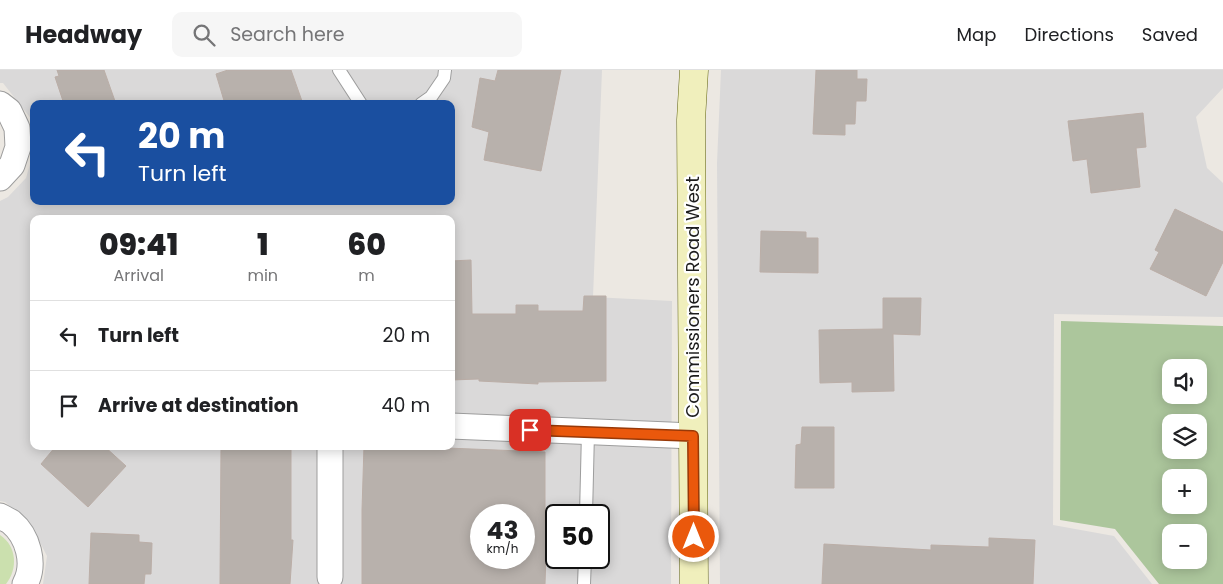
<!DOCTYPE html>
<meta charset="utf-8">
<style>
:root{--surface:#fff;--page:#f6f6f6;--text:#202124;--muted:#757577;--line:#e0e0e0}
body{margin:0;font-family:Poppins,sans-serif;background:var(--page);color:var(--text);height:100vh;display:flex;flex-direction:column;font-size:19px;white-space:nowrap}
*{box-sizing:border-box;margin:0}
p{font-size:16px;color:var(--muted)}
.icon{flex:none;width:28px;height:28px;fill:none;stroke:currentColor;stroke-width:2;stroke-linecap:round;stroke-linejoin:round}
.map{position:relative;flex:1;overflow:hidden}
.details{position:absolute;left:30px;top:145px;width:425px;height:235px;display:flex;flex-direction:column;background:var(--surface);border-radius:10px;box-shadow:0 2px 12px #0003}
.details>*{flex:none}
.banner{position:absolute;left:30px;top:30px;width:425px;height:105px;border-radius:10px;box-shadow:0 2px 12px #0003;background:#1a4fa0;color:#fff;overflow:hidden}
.fabs{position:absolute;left:1162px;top:289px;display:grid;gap:10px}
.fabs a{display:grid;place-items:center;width:45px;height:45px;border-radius:10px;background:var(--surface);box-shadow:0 2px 12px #0003;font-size:25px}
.speed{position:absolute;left:470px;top:434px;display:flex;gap:10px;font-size:25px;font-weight:700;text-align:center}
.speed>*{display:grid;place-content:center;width:65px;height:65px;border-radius:50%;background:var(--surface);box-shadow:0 2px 12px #0003;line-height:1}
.speed small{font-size:12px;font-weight:400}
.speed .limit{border:2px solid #111;border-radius:8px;background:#fff;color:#111}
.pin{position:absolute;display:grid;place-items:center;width:42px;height:42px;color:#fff;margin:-21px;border-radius:10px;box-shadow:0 2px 8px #0006}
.me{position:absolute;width:55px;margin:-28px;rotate:0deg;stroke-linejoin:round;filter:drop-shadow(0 0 4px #0008)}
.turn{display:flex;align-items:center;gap:18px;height:105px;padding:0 25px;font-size:22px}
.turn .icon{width:65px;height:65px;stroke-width:2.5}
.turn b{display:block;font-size:35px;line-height:42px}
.eta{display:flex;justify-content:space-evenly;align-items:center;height:85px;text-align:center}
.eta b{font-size:30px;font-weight:800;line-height:35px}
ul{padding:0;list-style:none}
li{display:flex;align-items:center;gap:15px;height:70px;padding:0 25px;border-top:1px solid var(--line)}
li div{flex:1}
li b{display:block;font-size:19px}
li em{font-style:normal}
header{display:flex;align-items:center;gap:30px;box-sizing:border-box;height:70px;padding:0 25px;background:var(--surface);border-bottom:1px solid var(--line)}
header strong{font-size:24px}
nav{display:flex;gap:28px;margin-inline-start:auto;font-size:18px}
.search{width:350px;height:45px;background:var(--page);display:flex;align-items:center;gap:12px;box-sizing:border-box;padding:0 18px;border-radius:10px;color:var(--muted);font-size:19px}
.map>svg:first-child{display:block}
.residential{fill:#dad9d9;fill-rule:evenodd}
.grass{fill:#cbe0ae}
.forest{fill:#acc69c;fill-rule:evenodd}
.building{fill:#b8b1ac;stroke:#bbaea7;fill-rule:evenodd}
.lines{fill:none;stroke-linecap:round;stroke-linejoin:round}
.lane-casing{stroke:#9d9d9d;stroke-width:14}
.street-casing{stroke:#9d9d9d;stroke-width:27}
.secondary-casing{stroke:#616312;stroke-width:29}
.lane{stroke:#fff;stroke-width:12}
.street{stroke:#fff;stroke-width:25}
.secondary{stroke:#f0efbc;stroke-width:28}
.route-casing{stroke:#983908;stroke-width:12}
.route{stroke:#ea580c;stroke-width:9}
.labels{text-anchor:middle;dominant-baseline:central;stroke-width:4.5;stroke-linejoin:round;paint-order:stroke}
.street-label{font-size:18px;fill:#1c1c1c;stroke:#fff}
</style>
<header>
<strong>Headway</strong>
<div class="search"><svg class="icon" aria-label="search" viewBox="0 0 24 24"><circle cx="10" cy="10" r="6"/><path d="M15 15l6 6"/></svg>Search here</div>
<nav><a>Map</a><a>Directions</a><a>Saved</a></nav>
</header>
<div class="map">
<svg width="1223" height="514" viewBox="0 0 1223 514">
<rect width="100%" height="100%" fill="#ece8e2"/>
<!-- residential -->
<g class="residential">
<path d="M0,0H602L593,227L672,231L671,514H43L47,486L30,453L5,432L0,431V131L8,127L26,108L34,81V131H451V34H34V80L32,50L3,13H0ZM34,149H451V376H34ZM481,445H524V488H481ZM556,445H599V488H556Z"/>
<polygon points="721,0 1223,0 1223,18 1196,47 1207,98 1223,113 1223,247 1054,244 1053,455 1114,466 1152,514 720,514 717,93"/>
</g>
<!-- grass -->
<path class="grass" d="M0,465C17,476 18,499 6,514H0Z"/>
<!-- forest -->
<path class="forest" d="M1061,251L1223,256V514H1159L1115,459L1060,450ZM1171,298H1199V325H1171ZM1171,352H1199V380H1171ZM1171,408H1199V435H1171ZM1199,462V490H1171V462Z"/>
<!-- building -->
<g class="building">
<polygon points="57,0 104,0 116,34 64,34 55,7 59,6"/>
<polygon points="228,0 291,0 303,34 225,34 216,4"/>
<polygon points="498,0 561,0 541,101 484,90 489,62 472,57 480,8 495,11"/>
<polygon points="816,0 857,0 857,9 867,9 866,31 856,31 855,54 845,54 845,65 813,64"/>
<polygon points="1143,43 1146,77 1136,78 1140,117 1091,123 1087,89 1073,91 1068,51"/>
<polygon points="1175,139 1223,162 1223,192 1206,226 1150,199 1159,182 1155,180"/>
<polygon points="761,161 806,162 806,168 818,168 818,203 760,202"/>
<polygon points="471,190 472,244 516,244 516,235 538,235 538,241 583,241 584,226 606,226 606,311 538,312 538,314 479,311 479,309 451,310 451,191"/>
<polygon points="883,228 921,228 920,265 893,264 894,321 852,322 852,312 820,313 819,260 883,259"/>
<polygon points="802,357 834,357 834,418 795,418 796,375 801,374"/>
<polygon points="56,376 104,376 126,396 88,437 41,394"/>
<polygon points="221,376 291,376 291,470 293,470 290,514 220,514"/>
<path d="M364,376H447V378L545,382V453H547L545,514H362V440ZM481,445H524V488H481Z"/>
<polygon points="91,463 139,465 139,472 152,473 151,504 145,504 144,514 89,514"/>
<polygon points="989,468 1035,470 1033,514 822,514 824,474 931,480 931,475 989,477"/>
</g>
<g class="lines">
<!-- lane casing -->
<g class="lane-casing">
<g id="lane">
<polyline points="339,0 361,34"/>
<polyline points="421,34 431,27 444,8 445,0"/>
<polyline points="586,445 588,362"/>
<polyline points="584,514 585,488"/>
</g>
</g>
<!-- street casing -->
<g class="street-casing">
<g id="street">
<polyline points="0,34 9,41 17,58 18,77 12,95 0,108"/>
<polyline points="451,356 693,366"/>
<path d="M0,446C3,448 8,450 11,452C28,466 36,494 25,514"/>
<polyline points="330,507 330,376"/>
</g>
</g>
<!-- secondary casing -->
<g class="secondary-casing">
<polyline id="secondary" points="694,0 691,50 694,514"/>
</g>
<!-- lane -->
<use href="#lane" class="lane"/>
<!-- street -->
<use href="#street" class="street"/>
<!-- secondary -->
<use href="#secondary" class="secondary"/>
</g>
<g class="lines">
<!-- route casing -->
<g class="route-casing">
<polyline id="route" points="530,360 693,366 694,467"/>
</g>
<!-- route -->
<use href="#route" class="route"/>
</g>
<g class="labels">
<!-- street labels -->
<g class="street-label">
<text transform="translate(692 227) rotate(-90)">Commissioners Road West</text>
</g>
</g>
</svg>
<div class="fabs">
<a><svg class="icon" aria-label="sound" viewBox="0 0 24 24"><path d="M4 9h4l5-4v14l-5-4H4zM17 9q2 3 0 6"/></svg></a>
<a><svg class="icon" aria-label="layers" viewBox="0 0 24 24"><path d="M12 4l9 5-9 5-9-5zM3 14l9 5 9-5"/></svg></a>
<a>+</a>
<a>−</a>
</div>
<div class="speed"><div>43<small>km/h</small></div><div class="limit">50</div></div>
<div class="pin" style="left:530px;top:360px;background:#d93025"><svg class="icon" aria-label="arrive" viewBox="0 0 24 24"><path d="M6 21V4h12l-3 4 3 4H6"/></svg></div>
<svg class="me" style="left:694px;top:467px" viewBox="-20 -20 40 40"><circle r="17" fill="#ea580c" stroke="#fff" stroke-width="3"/><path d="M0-11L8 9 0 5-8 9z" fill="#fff"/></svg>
<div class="banner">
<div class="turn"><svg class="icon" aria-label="left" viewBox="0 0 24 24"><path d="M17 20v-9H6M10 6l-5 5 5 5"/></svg><div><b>20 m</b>Turn left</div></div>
</div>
<section class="details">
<div class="eta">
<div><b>09:41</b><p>Arrival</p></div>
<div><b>1</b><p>min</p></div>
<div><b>60</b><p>m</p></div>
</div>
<ul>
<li><svg class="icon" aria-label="left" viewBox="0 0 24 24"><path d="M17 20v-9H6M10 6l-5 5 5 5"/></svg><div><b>Turn left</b></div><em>20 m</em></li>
<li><svg class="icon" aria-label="arrive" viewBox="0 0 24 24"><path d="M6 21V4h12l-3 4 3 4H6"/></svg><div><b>Arrive at destination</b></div><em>40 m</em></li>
</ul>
</section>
</div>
